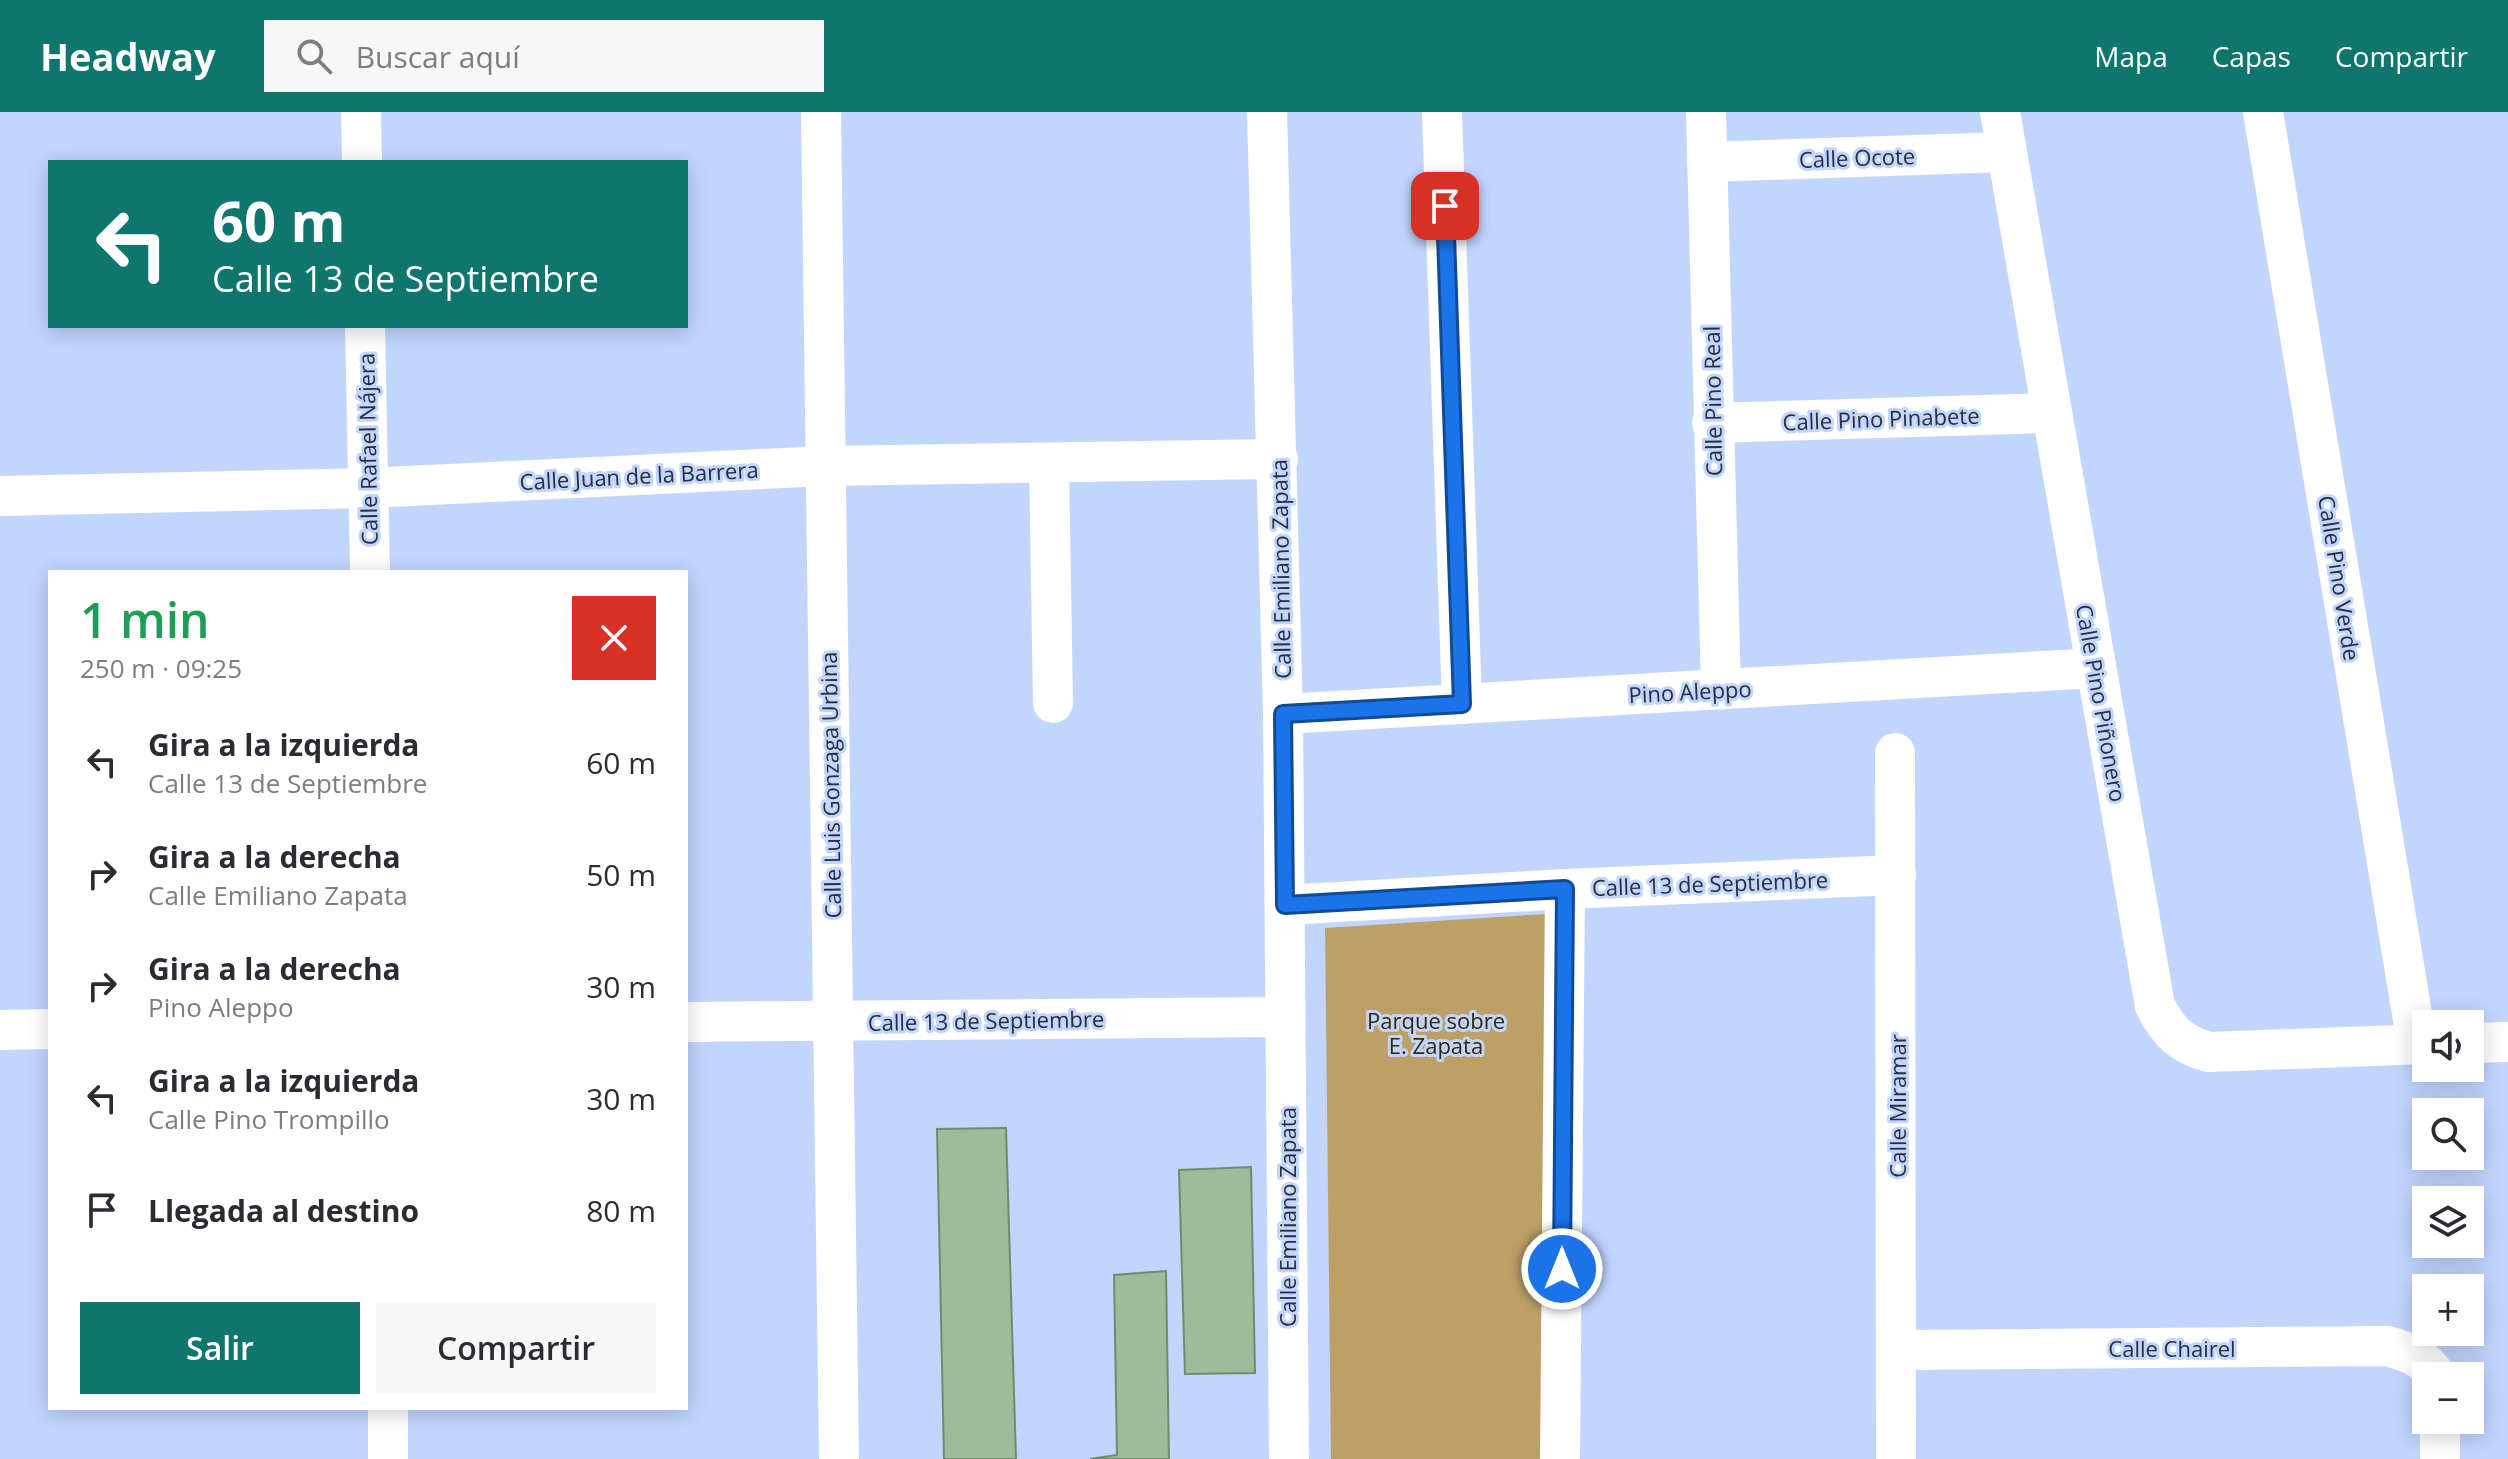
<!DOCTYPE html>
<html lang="es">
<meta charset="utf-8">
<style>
:root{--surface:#fff;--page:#f7f7f7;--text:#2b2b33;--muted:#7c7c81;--accent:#0f766e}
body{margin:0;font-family:"Open Sans",sans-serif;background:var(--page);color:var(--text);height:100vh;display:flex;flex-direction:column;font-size:30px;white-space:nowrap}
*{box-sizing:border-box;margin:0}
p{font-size:26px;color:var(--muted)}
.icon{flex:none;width:44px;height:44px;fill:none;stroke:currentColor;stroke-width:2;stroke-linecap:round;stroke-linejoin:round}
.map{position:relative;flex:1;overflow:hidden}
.details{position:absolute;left:48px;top:458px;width:640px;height:840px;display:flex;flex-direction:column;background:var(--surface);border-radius:0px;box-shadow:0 4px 20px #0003}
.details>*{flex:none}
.hud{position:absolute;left:48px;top:48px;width:640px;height:168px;border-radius:0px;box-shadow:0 4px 20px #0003;background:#0f766e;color:#fff;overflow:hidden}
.tools{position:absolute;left:2412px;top:898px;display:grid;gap:16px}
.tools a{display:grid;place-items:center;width:72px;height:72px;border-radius:0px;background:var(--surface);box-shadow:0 4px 20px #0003;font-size:40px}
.pin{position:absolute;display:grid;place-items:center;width:68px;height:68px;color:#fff;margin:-34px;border-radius:16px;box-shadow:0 4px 12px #0006}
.me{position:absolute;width:88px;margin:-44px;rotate:0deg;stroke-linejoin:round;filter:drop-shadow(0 0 6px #0008)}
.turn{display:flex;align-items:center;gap:28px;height:168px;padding:0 32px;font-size:36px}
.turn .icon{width:104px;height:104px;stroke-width:2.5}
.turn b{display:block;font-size:56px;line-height:68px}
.round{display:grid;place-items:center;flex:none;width:84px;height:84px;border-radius:0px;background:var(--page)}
.headline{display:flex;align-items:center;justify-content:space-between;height:136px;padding:0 32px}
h1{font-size:48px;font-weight:600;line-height:60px;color:#1e9e55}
.cta{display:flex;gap:16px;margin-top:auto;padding:16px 32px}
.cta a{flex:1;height:92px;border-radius:0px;background:var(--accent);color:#fff;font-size:32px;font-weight:600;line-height:92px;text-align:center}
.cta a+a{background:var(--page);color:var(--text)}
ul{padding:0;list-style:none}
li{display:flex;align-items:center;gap:24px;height:112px;padding:0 32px}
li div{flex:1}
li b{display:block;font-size:30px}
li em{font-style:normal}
header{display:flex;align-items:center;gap:48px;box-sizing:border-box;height:112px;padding:0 40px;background:var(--accent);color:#fff}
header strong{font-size:38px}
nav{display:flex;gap:44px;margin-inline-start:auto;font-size:28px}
.search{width:560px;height:72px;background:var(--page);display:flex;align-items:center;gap:20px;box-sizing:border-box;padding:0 28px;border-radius:0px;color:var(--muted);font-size:30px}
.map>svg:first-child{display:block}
.green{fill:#bca068}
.building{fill:#9bbd9a;stroke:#6d8e6d;stroke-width:2}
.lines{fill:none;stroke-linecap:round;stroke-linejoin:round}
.street{stroke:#fff;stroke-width:40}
.route-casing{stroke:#114b97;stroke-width:20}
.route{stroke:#1a73e8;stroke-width:14}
.labels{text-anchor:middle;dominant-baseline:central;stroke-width:6;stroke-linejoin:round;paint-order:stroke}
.street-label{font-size:22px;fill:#272f3e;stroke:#c2d5fe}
.park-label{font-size:22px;fill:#352708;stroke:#c2d5fe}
</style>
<header>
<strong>Headway</strong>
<div class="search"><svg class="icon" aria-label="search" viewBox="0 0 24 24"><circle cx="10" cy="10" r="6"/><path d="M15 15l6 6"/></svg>Buscar aquí</div>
<nav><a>Mapa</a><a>Capas</a><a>Compartir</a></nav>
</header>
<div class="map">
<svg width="2508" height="1347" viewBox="0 0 2508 1347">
<rect width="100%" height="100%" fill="#c2d5fe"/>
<!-- green -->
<polygon class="green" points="1545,802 1549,1347 1331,1347 1325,816"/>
<!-- building -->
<g class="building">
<polygon points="1006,1016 1016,1347 944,1347 937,1017"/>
<polygon points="1251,1055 1255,1261 1185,1262 1179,1058"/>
<polygon points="1166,1159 1169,1347 1090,1347 1117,1343 1114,1163"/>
</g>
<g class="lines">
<!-- street -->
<g class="street">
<polyline points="361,0 362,50"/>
<polyline points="821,0 839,1347"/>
<polyline points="1267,0 1283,602 1289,1347"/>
<polyline points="1442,0 1462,592"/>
<polyline points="1706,0 1721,577"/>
<path d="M2000,0L2155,894C2168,919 2181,933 2209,940L2426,932"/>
<polyline points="2263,0 2417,932"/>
<polyline points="1707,50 2006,40"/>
<polyline points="365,214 370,460"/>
<polyline points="1712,311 2050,301"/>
<polyline points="1049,351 1053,591"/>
<polyline points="0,384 367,376 824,354 1278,347"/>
<polyline points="1283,602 2096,556"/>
<polyline points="1895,641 1896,1347"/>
<polyline points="1285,793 1565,777 1896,763"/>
<polyline points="686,910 1285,905"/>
<polyline points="0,918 50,917"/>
<polyline points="2470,931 2508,930"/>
<path d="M1898,1238L2387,1234C2407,1239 2424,1245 2436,1264"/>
<polyline points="388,1296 388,1347"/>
<polyline points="1560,1347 1565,777"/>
<polyline points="2440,1347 2440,1308"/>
</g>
</g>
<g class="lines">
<!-- route casing -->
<g class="route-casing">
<polyline id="route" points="1445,94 1462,592 1283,602 1285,793 1565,777 1562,1157"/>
</g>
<!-- route -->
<use href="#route" class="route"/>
</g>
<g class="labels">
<!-- street labels -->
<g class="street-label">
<text transform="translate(1857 45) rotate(-2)">Calle Ocote</text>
<text transform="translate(1712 289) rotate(-91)">Calle Pino Real</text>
<text transform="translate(1881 306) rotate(-2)">Calle Pino Pinabete</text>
<text transform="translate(367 337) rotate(-91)">Calle Rafael Nájera</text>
<text transform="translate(639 363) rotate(-3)">Calle Juan de la Barrera</text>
<text transform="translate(1280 457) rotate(-91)">Calle Emiliano Zapata</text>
<text transform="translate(2340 466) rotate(81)">Calle Pino Verde</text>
<text transform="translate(1690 579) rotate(-3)">Pino Aleppo</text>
<text transform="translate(2102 591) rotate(80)">Calle Pino Piñonero</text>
<text transform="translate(830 673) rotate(-91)">Calle Luis Gonzaga Urbina</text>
<text transform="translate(1710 771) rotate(-2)">Calle 13 de Septiembre</text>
<text transform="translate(986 908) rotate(-1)">Calle 13 de Septiembre</text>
<text transform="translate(1897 994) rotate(-90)">Calle Miramar</text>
<text transform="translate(1287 1105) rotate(-90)">Calle Emiliano Zapata</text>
<text x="2172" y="1236">Calle Chairel</text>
</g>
<!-- park labels -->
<g class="park-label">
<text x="1436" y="908">Parque sobre<tspan x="1436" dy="25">E. Zapata</tspan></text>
</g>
</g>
</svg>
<div class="tools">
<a><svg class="icon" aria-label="sound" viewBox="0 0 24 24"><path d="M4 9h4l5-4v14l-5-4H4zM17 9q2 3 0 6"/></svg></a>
<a><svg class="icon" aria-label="search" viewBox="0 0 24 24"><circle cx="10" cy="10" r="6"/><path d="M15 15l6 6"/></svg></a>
<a><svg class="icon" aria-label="layers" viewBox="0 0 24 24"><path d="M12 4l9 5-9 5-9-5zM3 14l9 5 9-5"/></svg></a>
<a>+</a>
<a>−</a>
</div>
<div class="pin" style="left:1445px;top:94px;background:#d93025"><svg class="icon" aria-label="arrive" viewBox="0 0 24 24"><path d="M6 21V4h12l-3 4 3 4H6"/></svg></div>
<svg class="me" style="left:1562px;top:1157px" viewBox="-20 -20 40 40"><circle r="17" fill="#1a73e8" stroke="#fff" stroke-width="3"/><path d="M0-11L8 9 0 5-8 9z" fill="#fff"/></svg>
<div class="hud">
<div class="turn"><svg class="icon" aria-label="left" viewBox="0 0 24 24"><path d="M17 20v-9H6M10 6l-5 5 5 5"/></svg><div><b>60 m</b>Calle 13 de Septiembre</div></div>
</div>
<section class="details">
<div class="headline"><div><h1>1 min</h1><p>250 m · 09:25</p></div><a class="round" style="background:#d93025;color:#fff"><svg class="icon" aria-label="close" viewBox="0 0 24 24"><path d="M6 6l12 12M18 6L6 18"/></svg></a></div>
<ul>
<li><svg class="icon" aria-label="left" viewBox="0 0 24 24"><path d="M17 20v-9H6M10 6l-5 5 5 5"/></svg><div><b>Gira a la izquierda</b><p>Calle 13 de Septiembre</p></div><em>60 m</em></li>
<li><svg class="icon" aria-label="right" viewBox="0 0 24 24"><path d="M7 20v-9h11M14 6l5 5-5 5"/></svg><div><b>Gira a la derecha</b><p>Calle Emiliano Zapata</p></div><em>50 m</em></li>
<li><svg class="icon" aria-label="right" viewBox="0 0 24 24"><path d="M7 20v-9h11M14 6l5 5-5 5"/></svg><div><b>Gira a la derecha</b><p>Pino Aleppo</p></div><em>30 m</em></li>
<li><svg class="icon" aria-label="left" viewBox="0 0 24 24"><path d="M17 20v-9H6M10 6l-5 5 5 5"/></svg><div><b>Gira a la izquierda</b><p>Calle Pino Trompillo</p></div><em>30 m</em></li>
<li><svg class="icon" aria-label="arrive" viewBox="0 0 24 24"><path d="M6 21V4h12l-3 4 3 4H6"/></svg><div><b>Llegada al destino</b></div><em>80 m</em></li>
</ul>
<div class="cta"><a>Salir</a><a>Compartir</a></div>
</section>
</div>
